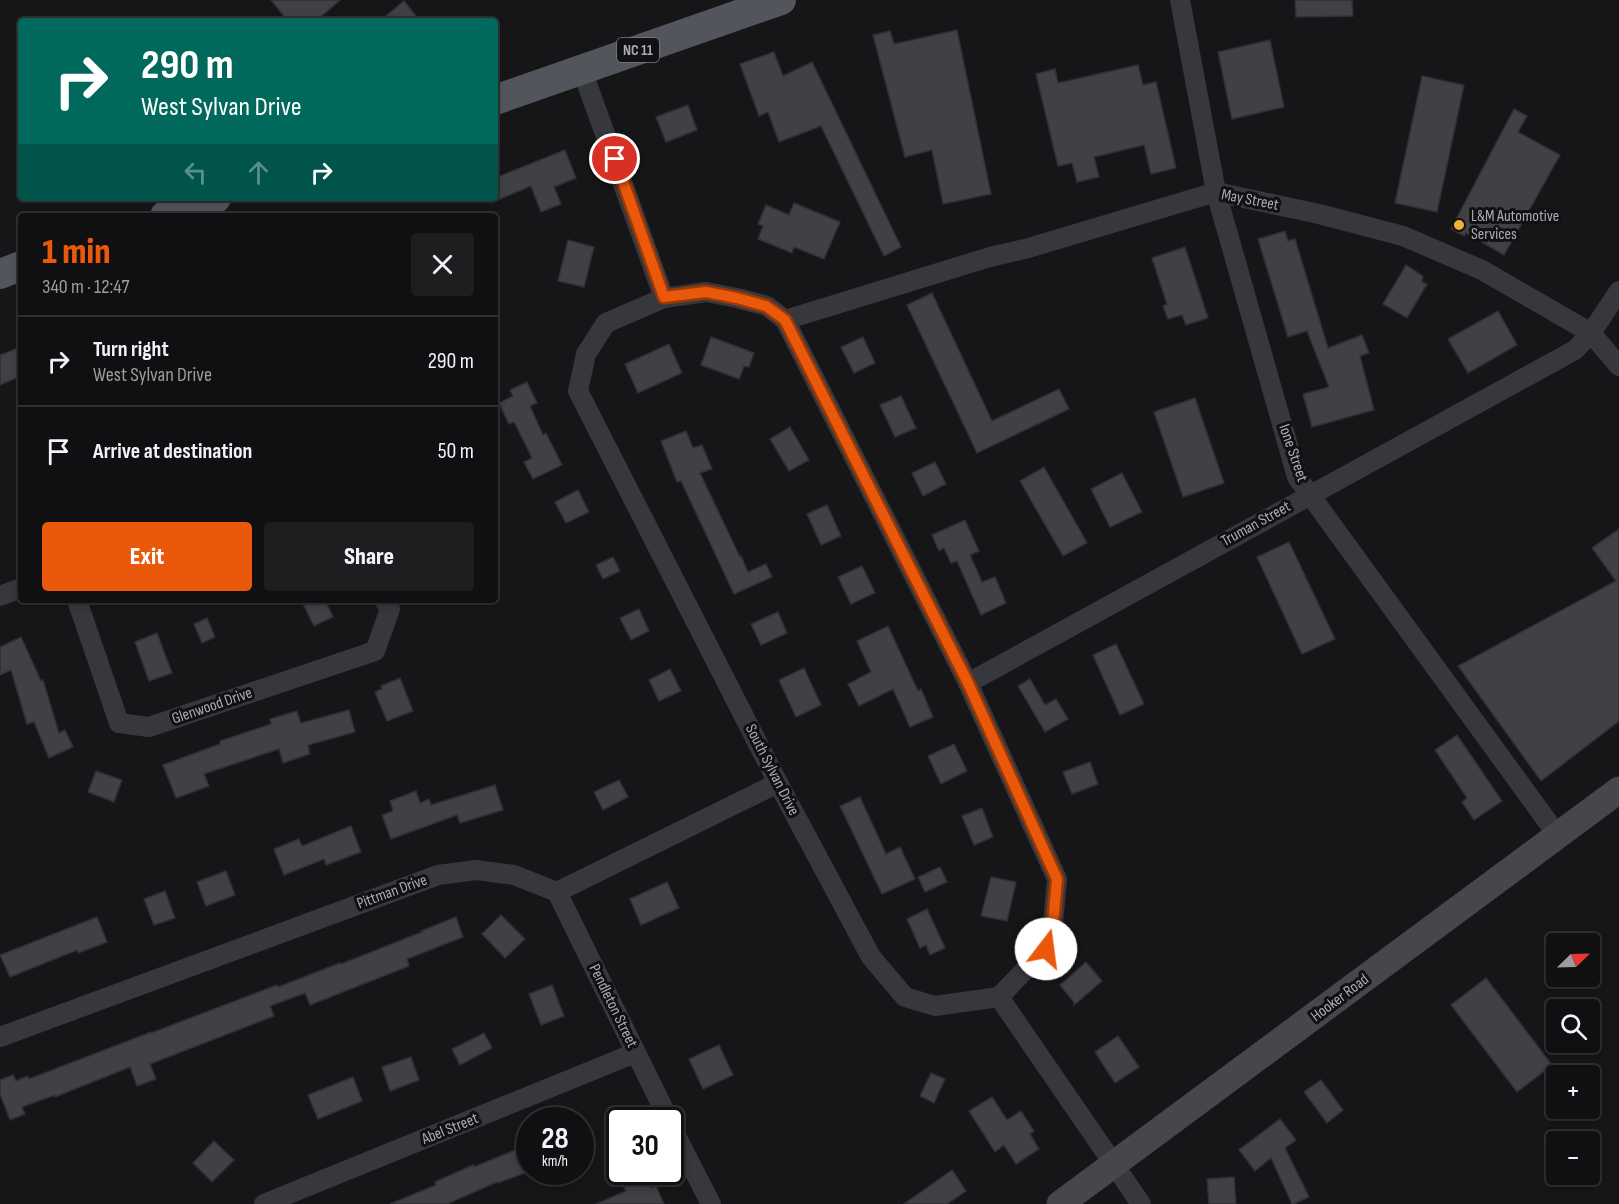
<!DOCTYPE html>
<meta charset="utf-8">
<style>
:root{--surface:#101012;--page:#1e1e20;--text:#f1f3f6;--muted:#9c9d9f;--line:#303032;--accent:#ea580c}
body{margin:0;font-family:"Sofia Sans Condensed",sans-serif;background:var(--page);color:var(--text);height:100vh;display:flex;flex-direction:column;font-size:22px;white-space:nowrap}
*{box-sizing:border-box;margin:0}
p{font-size:20px;color:var(--muted)}
.icon{flex:none;width:33px;height:33px;fill:none;stroke:currentColor;stroke-width:2;stroke-linecap:round;stroke-linejoin:round}
.map{position:relative;flex:1;overflow:hidden}
.sheet{position:absolute;left:18px;top:213px;width:480px;height:390px;display:flex;flex-direction:column;background:var(--surface);border-radius:6px;box-shadow:0 3px 9px #0003,0 0 0 2px var(--line)}
.sheet>*{flex:none}
.guide{position:absolute;left:18px;top:18px;width:480px;height:183px;border-radius:6px;box-shadow:0 3px 9px #0003,0 0 0 2px var(--line);background:#00695c;color:#fff;overflow:hidden}
.needle{width:39px;rotate:67deg}
.fabs{position:absolute;left:1546px;top:933px;display:grid;gap:12px}
.fabs a{display:grid;place-items:center;width:54px;height:54px;border-radius:6px;background:var(--surface);box-shadow:0 3px 9px #0003,0 0 0 2px var(--line);font-size:30px}
.speed{position:absolute;left:516px;top:1107px;display:flex;gap:12px;font-size:30px;font-weight:700;text-align:center}
.speed>*{display:grid;place-content:center;width:78px;height:78px;border-radius:50%;background:var(--surface);box-shadow:0 3px 9px #0003,0 0 0 2px var(--line);line-height:1}
.speed small{font-size:15px;font-weight:400}
.speed .limit{border:3px solid #111;border-radius:9px;background:#fff;color:#111}
.pin{position:absolute;display:grid;place-items:center;width:51px;height:51px;color:#fff;margin:-26px;border:3px solid #fff;border-radius:50%;box-shadow:0 2px 6px #0007}
.me{position:absolute;width:66px;margin:-33px;rotate:15deg;stroke-linejoin:round;filter:drop-shadow(0 0 4px #0008)}
.turn{display:flex;align-items:center;gap:21px;height:126px;padding:0 24px;font-size:27px}
.turn .icon{width:78px;height:78px;stroke-width:2.5}
.turn b{display:block;font-size:42px;line-height:51px}
.lanes{display:flex;align-items:center;height:57px;padding:0 24px;background:#0003;justify-content:center;gap:30px;direction:ltr}
.lanes .off{opacity:.35}
.round{display:grid;place-items:center;flex:none;width:63px;height:63px;border-radius:6px;background:var(--page)}
.summary{display:flex;align-items:center;justify-content:space-between;height:102px;padding:0 24px}
h1{font-size:36px;font-weight:800;line-height:45px;color:var(--accent)}
.action{display:flex;gap:12px;margin-top:auto;padding:12px 24px}
.action a{flex:1;height:69px;border-radius:6px;background:var(--accent);color:#fff;font-size:24px;font-weight:800;line-height:69px;text-align:center}
.action a+a{background:var(--page);color:var(--text)}
ul{padding:0;list-style:none}
li{display:flex;align-items:center;gap:18px;height:90px;padding:0 24px;border-top:2px solid var(--line)}
li div{flex:1}
li b{display:block;font-size:22px}
li em{font-style:normal}
.map>svg:first-child{display:block}
.building{fill:#404145;stroke:#303034;stroke-width:1.5}
.lines{fill:none;stroke-linecap:round;stroke-linejoin:round}
.street{stroke:#37383d;stroke-width:20}
.secondary{stroke:#45474d;stroke-width:27}
.primary{stroke:#53555c;stroke-width:30}
.route-casing{stroke:#983908;stroke-width:15}
.route{stroke:#ea580c;stroke-width:10}
.poi-dot{fill:#f2b134;stroke:#111113;stroke-width:2}
.labels{text-anchor:middle;dominant-baseline:central;stroke-width:6;stroke-linejoin:round;paint-order:stroke}
.shield{fill:#111113;stroke:#7b7e86;stroke-width:1.5}
.shield-label{font-size:15px;font-weight:bold;fill:#a8adb8}
.street-label{font-size:16px;fill:#a8adb8;stroke:#111113}
.poi-label{font-size:16px;fill:#a8adb8;stroke:#111113;text-anchor:start}
</style>
<div class="map">
<svg width="1619" height="1204" viewBox="0 0 1619 1204">
<rect width="100%" height="100%" fill="#161618"/>
<!-- building -->
<g class="building">
<polygon points="271,0 340,0 316,21 288,21"/>
<polygon points="1295,0 1352,0 1353,16 1296,17"/>
<polygon points="404,1 420,21 380,21"/>
<polygon points="957,30 991,194 943,204 932,150 905,157 873,35 890,31 894,44"/>
<polygon points="1270,40 1284,107 1232,119 1218,52"/>
<polygon points="774,52 783,76 812,62 901,247 884,256 821,126 779,142 768,112 759,116 740,64"/>
<polygon points="1138,65 1143,85 1156,82 1176,168 1151,174 1144,145 1094,157 1099,177 1077,182 1072,163 1058,166 1036,74 1055,69 1058,83"/>
<polygon points="1422,76 1464,85 1437,212 1395,203"/>
<polygon points="688,105 697,130 666,142 656,117"/>
<polygon points="1514,109 1527,116 1518,132 1560,155 1504,255 1466,233 1464,236 1451,229"/>
<polygon points="565,150 576,178 554,187 561,204 541,212 531,186 495,201 495,178"/>
<polygon points="794,203 840,222 824,259 794,247 792,253 758,239 763,226 758,224 766,205 789,215"/>
<polygon points="1285,231 1288,241 1295,239 1328,348 1362,335 1369,353 1360,356 1374,410 1312,427 1303,394 1329,387 1307,331 1288,337 1258,239"/>
<polygon points="568,240 594,247 584,287 558,281"/>
<polygon points="1185,247 1208,318 1186,325 1182,315 1168,319 1163,306 1167,304 1152,258"/>
<polygon points="1406,265 1423,276 1422,282 1427,284 1407,318 1383,304"/>
<polygon points="932,293 992,421 1059,389 1069,409 977,453 907,305"/>
<polygon points="1498,311 1517,345 1468,373 1448,339"/>
<polygon points="711,337 754,353 749,367 744,366 739,379 701,365"/>
<polygon points="863,337 875,363 854,373 841,347"/>
<polygon points="669,344 682,373 638,393 625,364"/>
<polygon points="21,347 21,376 0,385 0,355"/>
<polygon points="527,382 537,403 530,406 543,435 546,433 562,465 533,479 524,462 532,458 514,422 509,424 499,403 513,396 510,390"/>
<polygon points="901,396 916,428 895,437 880,405"/>
<polygon points="1195,398 1224,483 1183,497 1154,412"/>
<polygon points="790,427 809,460 789,471 770,439"/>
<polygon points="686,431 693,448 702,445 712,469 700,473 740,557 741,556 748,572 766,564 772,577 734,594 681,481 677,482 661,441"/>
<polygon points="935,462 946,484 923,496 912,473"/>
<polygon points="1044,467 1087,543 1063,556 1020,481"/>
<polygon points="1122,473 1142,512 1110,527 1091,489"/>
<polygon points="578,490 589,512 566,523 555,502"/>
<polygon points="827,505 841,536 821,545 807,514"/>
<polygon points="965,520 979,551 970,555 982,582 995,577 1006,603 981,615 957,561 951,563 944,548 939,551 932,535"/>
<polygon points="1619,529 1619,721 1541,781 1458,666 1616,581 1592,548"/>
<polygon points="1289,542 1335,639 1302,654 1257,557"/>
<polygon points="613,557 620,571 603,579 596,565"/>
<polygon points="862,566 875,593 851,604 838,577"/>
<polygon points="301,600 325,600 333,617 314,626"/>
<polygon points="639,609 649,631 631,640 620,618"/>
<polygon points="778,612 787,633 761,645 751,624"/>
<polygon points="207,618 215,637 202,643 194,624"/>
<polygon points="888,626 918,691 921,689 933,717 910,727 893,689 859,706 848,684 871,672 857,641"/>
<polygon points="157,633 172,673 149,681 135,642"/>
<polygon points="21,637 41,681 43,680 59,733 65,730 73,747 49,758 34,722 27,724 11,670 0,675 0,647"/>
<polygon points="1116,644 1144,704 1120,715 1093,655"/>
<polygon points="804,668 821,705 796,717 779,680"/>
<polygon points="670,669 681,691 659,701 649,680"/>
<polygon points="400,678 413,711 387,721 375,692 382,689 381,686"/>
<polygon points="1030,679 1045,705 1056,699 1068,719 1045,732 1018,686"/>
<polygon points="349,710 355,732 308,745 310,754 283,763 279,749 204,774 209,786 176,798 163,765 220,744 220,741 271,724 270,719 297,711 301,723"/>
<polygon points="1457,735 1502,801 1474,820 1462,802 1467,798 1435,750"/>
<polygon points="954,744 967,771 941,784 928,756"/>
<polygon points="1090,762 1098,784 1072,794 1063,772"/>
<polygon points="96,771 122,780 114,802 88,792"/>
<polygon points="619,780 628,797 603,810 594,792"/>
<polygon points="495,785 503,810 460,823 457,815 391,839 382,815 393,811 390,801 416,791 420,803 429,799 431,805"/>
<polygon points="860,797 886,854 900,847 915,879 882,894 840,806"/>
<polygon points="982,808 993,837 974,845 962,816"/>
<polygon points="351,826 361,852 326,865 324,859 284,875 274,849 299,839 302,846"/>
<polygon points="940,867 947,882 925,892 918,877"/>
<polygon points="226,871 235,895 206,906 197,882"/>
<polygon points="991,877 1016,882 1007,921 981,916"/>
<polygon points="667,882 679,908 641,925 630,899"/>
<polygon points="165,891 175,918 154,925 144,899"/>
<polygon points="927,909 945,948 930,955 926,945 920,948 907,919"/>
<polygon points="501,915 525,939 505,958 482,934"/>
<polygon points="97,917 107,942 78,953 77,950 10,977 0,955"/>
<polygon points="456,917 463,937 407,959 409,966 310,1005 305,993 270,1006 274,1016 150,1064 156,1079 137,1086 130,1067 55,1097 55,1095 22,1107 25,1114 10,1120 0,1094 0,1080 13,1075 16,1081 28,1076 29,1079 151,1032 151,1033 277,985 278,987 340,963 341,964 422,932 421,931"/>
<polygon points="1086,962 1102,981 1074,1005 1074,1002 1060,985"/>
<polygon points="1486,978 1552,1065 1517,1092 1451,1005"/>
<polygon points="552,985 564,1016 541,1025 529,994"/>
<polygon points="484,1033 492,1048 460,1065 452,1049"/>
<polygon points="1118,1036 1139,1067 1115,1083 1095,1052"/>
<polygon points="719,1045 733,1075 703,1089 689,1059"/>
<polygon points="411,1057 419,1080 390,1091 382,1067"/>
<polygon points="931,1073 945,1079 934,1103 920,1096"/>
<polygon points="353,1077 362,1101 318,1119 308,1095"/>
<polygon points="1321,1080 1343,1110 1327,1123 1304,1092"/>
<polygon points="992,1097 1007,1120 1021,1111 1034,1131 1030,1134 1039,1149 1016,1164 1004,1145 995,1152 969,1111"/>
<polygon points="1280,1119 1296,1140 1285,1148 1309,1197 1294,1204 1292,1204 1271,1158 1255,1171 1239,1150"/>
<polygon points="214,1141 234,1160 212,1182 193,1163"/>
<polygon points="525,1146 530,1157 530,1171 498,1183 497,1182 447,1204 390,1204 436,1185 435,1182 473,1165 474,1167"/>
<polygon points="952,1170 966,1191 947,1204 904,1204"/>
<polygon points="642,1172 645,1172 652,1188 656,1186 664,1204 596,1204 626,1191 621,1181"/>
<polygon points="1234,1177 1236,1204 1209,1204 1207,1179"/>
</g>
<g class="lines">
<!-- street -->
<g class="street">
<polyline points="1180,0 1216,192 1297,477 1558,836"/>
<polyline points="582,70 664,298"/>
<polygon points="706,292 737,298 767,306 785,320 968,683 1057,879 1053,924 1045,949 999,997 935,1006 905,997 871,957 778,783 578,391 586,354 606,323 664,298"/>
<polyline points="785,320 990,257 1025,249 1216,192 1319,214 1403,236 1482,270 1591,333 1619,366"/>
<polyline points="0,596 21,588"/>
<polyline points="77,600 119,723 149,727 375,651 390,609 384,600"/>
<polyline points="968,683 1575,350 1591,333 1619,291"/>
<polyline points="557,892 669,1120"/>
<polyline points="999,997 1141,1204"/>
<polyline points="0,1037 438,875 476,870 514,875 557,892 778,783"/>
<polyline points="670,1124 711,1204"/>
<polyline points="264,1204 635,1053"/>
</g>
<!-- secondary -->
<polyline class="secondary" points="1060,1204 1619,790"/>
<!-- primary -->
<g class="primary">
<polyline points="495,100 781,0"/>
<polyline points="165,216 216,198"/>
<polyline points="0,274 21,266"/>
</g>
</g>
<g class="lines">
<!-- route casing -->
<g class="route-casing">
<polyline id="route" points="615,159 664,297 706,292 737,298 766,306 785,320 968,683 1057,879 1053,924 1046,949"/>
</g>
<!-- route -->
<use href="#route" class="route"/>
</g>
<!-- markers -->
<circle class="poi-dot" cx="1459" cy="225" r="6"/>
<g class="labels">
<!-- shield labels -->
<rect class="shield" x="617" y="38" width="42" height="24" rx="4.5"/>
<g class="shield-label">
<text x="638" y="50">NC 11</text>
</g>
<!-- street labels -->
<g class="street-label">
<text transform="translate(1250 200) rotate(11)">May Street</text>
<text transform="translate(1293 453) rotate(71)">Ione Street</text>
<text transform="translate(1256 524) rotate(-29)">Truman Street</text>
<text transform="translate(212 706) rotate(-19)">Glenwood Drive</text>
<text transform="translate(772 770) rotate(63)">South Sylvan Drive</text>
<text transform="translate(392 892) rotate(-20)">Pittman Drive</text>
<text transform="translate(1340 998) rotate(-37)">Hooker Road</text>
<text transform="translate(613 1006) rotate(64)">Pendleton Street</text>
<text transform="translate(450 1129) rotate(-22)">Abel Street</text>
</g>
<!-- poi labels -->
<g class="poi-label">
<text x="1471" y="216">L&amp;M Automotive<tspan x="1471" dy="18">Services</tspan></text>
</g>
</g>
</svg>
<div class="fabs">
<a><svg class="needle" viewBox="-14 -14 28 28"><path d="M0-13l5 13h-10z" fill="#e53935"/><path d="M0 13l5-13h-10z" fill="#9c9d9f"/></svg></a>
<a><svg class="icon" aria-label="search" viewBox="0 0 24 24"><circle cx="10" cy="10" r="6"/><path d="M15 15l6 6"/></svg></a>
<a>+</a>
<a>−</a>
</div>
<div class="speed"><div>28<small>km/h</small></div><div class="limit">30</div></div>
<div class="pin" style="left:615px;top:159px;background:#d93025"><svg class="icon" aria-label="arrive" viewBox="0 0 24 24"><path d="M6 21V4h12l-3 4 3 4H6"/></svg></div>
<svg class="me" style="left:1046px;top:949px" viewBox="-20 -20 40 40"><circle r="19" fill="#fff"/><path d="M0-13L10 11 0 6-10 11z" fill="#ea580c"/></svg>
<div class="guide">
<div class="turn"><svg class="icon" aria-label="right" viewBox="0 0 24 24"><path d="M7 20v-9h11M14 6l5 5-5 5"/></svg><div><b>290 m</b>West Sylvan Drive</div></div>
<div class="lanes"><svg class="icon off" aria-label="left" viewBox="0 0 24 24"><path d="M17 20v-9H6M10 6l-5 5 5 5"/></svg><svg class="icon off" aria-label="ahead" viewBox="0 0 24 24"><path d="M12 20V5M6 11l6-6 6 6"/></svg><svg class="icon" aria-label="right" viewBox="0 0 24 24"><path d="M7 20v-9h11M14 6l5 5-5 5"/></svg></div>
</div>
<section class="sheet">
<div class="summary"><div><h1>1 min</h1><p>340 m · 12:47</p></div><a class="round"><svg class="icon" aria-label="close" viewBox="0 0 24 24"><path d="M6 6l12 12M18 6L6 18"/></svg></a></div>
<ul>
<li><svg class="icon" aria-label="right" viewBox="0 0 24 24"><path d="M7 20v-9h11M14 6l5 5-5 5"/></svg><div><b>Turn right</b><p>West Sylvan Drive</p></div><em>290 m</em></li>
<li><svg class="icon" aria-label="arrive" viewBox="0 0 24 24"><path d="M6 21V4h12l-3 4 3 4H6"/></svg><div><b>Arrive at destination</b></div><em>50 m</em></li>
</ul>
<div class="action"><a>Exit</a><a>Share</a></div>
</section>
</div>
